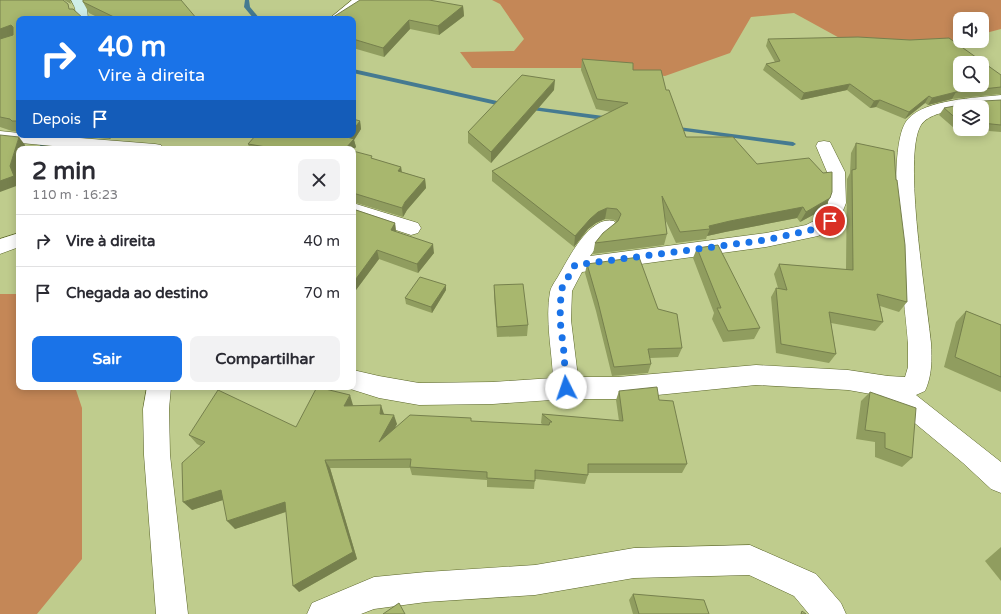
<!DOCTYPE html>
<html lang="pt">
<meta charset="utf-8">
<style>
:root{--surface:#fff;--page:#f2f2f3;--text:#2b2b33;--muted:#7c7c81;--line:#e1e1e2;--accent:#1a73e8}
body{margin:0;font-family:"Varela Round",sans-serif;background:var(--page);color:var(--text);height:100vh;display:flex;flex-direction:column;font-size:15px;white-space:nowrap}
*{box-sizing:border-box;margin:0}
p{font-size:13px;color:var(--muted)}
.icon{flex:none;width:22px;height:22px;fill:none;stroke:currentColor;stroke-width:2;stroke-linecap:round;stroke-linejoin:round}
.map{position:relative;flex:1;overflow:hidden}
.panel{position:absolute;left:16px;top:146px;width:340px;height:244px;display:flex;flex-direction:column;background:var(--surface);border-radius:8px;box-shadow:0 2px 10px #0003}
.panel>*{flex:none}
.hud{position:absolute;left:16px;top:16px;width:340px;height:122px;border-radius:8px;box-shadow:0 2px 10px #0003;background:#1a73e8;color:#fff;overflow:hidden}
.controls{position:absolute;left:953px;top:12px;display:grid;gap:8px}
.controls a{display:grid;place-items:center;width:36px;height:36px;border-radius:8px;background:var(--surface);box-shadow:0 2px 10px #0003;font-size:20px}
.pin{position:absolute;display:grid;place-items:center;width:34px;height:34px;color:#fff;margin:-17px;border:2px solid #fff;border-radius:50%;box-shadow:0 1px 4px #0007}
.me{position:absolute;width:44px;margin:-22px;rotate:356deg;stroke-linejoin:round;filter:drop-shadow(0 0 3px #0008)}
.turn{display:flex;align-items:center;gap:14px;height:84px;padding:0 16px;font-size:18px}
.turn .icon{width:52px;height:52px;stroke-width:2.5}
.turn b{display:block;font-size:28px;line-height:34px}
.then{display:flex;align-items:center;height:38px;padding:0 16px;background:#0003;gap:8px;font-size:15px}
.round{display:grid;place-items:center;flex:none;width:42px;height:42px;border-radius:8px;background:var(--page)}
.head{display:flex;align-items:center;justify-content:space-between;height:68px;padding:0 16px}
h1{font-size:24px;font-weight:800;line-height:30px}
.action{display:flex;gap:8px;margin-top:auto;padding:8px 16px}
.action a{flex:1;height:46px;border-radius:8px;background:var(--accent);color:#fff;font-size:16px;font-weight:800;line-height:46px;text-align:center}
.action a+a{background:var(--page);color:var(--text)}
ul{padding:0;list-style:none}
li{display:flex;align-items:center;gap:12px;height:52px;padding:0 16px;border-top:1px solid var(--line)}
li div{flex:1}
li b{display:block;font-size:15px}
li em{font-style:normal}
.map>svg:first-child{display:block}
.forest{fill:#c48757}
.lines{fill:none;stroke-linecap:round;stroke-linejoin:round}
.stream{fill:#457a91;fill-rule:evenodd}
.street-casing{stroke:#5a6528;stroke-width:1}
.secondary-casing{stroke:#5a6528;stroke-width:1}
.street{fill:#fff;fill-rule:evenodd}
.secondary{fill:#cfeee8;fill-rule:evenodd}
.wall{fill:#909d5f}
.shaded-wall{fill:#76804d}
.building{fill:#a8b76e;stroke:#76804d;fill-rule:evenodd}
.route{stroke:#1a73e8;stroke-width:7;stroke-dasharray:0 12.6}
</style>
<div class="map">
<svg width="1001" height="614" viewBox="0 0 1001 614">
<rect width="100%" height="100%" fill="#bfcc8d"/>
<!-- forest -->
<g class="forest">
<polygon points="492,0 1001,0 1001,29 982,34 982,19 960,19 960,39 930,46 845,41 794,13 751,17 730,53 665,76 582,68 472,68 460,52 514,51 524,39 500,4"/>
<polygon points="0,294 19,294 19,387 75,387 82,408 82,559 37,614 0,614"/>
</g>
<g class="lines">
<!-- stream -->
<g class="stream">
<polygon points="245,0 249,0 250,7 260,19 254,19 244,7"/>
<polygon points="353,69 506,103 509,105 506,107 353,73"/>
<polygon points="527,106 611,117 614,119 611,121 525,109 525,107"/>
<polygon points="671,126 793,142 796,144 793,146 669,129 668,128"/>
<polygon points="33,139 43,141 50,149 43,149 39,144 31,142 30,141"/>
</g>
<!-- street casing -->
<g class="street-casing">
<g id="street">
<polygon points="352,0 366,0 343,19 329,19"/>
<path d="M1001,95V105L960,107V109C949,111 928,114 921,125C902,156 927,301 931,343C932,360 932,376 925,391L916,395L1001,462V493L991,489L963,463L882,396L848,390L756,385L618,399H566L493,404L419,405L379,398L344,387H353V370L379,376L419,383L493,382L553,378C552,351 545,320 550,292C551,286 557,279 560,273C570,256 590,215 614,221L617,226L614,231L600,243L590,256L766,233L806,225L822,217L828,203L827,172L816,146L818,142L824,141L830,142L845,172L846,203L837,226L818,236L766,247L582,272L572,291L571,320L578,377H618L756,365L848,370L888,376L905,377L908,367V343C905,302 883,146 908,119C926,99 976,98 1001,95Z"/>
<polygon points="0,131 19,133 19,135 42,135 155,144 161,145 163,149 84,149 0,141"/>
<polygon points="353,203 418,223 421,228 418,233 411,235 353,216"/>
<polygon points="19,233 19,247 0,254 0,239"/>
<polygon points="147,387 171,387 169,409 170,455 188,614 156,614 144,455 143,409"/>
<polygon points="750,545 816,574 841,603 846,614 809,614 794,596 749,575 634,578 535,595 426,602 374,609 361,614 307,614 312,603 374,577 426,572 535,565 634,548"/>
</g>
</g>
<!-- secondary casing -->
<g class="secondary-casing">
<polygon id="secondary" points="71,0 83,0 87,8 88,19 76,19 75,8"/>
</g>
<!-- street -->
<use href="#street" class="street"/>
<!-- secondary -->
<use href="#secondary" class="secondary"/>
</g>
<!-- wall -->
<g class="wall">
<polygon points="0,0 19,19 19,132 12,131 0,127"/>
<polygon points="64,0 70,0 71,4"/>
<polygon points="83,2 197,19 101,19 89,13"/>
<polygon points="463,6 464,16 439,35 410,29 384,57 353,48 353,19"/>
<polygon points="768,39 1001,75 1001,94 952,99 928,105 925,103 905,119 876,107 870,108 847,90 801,100 763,70 766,64 775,62 766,46"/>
<polygon points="582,59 633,70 666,90 686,137 757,164 824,209 800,222 797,218 725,232 707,236 706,239 676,243 665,219 667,234 664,245 593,254 595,243 616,222 615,220 605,219 596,223 588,229 574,247 492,181 492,171 611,112 596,109 581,70"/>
<polygon points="554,90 491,163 468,143 468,132"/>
<polygon points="1001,100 1001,132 965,129 982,129 982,107 960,107 960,129 954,128 939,115 944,108"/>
<polygon points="360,121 361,129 354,140 356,147 353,149 250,149 248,144"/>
<polygon points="61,135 113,135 110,139"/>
<polygon points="856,143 896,180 907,302 899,312 880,306 883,322 875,331 831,323 836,354 829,363 776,353 771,297 776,288 778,288 774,274 779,264 846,270 847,179 850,173 851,153"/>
<polygon points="353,151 373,159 401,167 402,172 425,179 426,188 407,210 403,217 353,202"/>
<polygon points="353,209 395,223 396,232 434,253 418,273 379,259 353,294"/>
<polygon points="697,248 760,328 754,339 723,342 712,319 714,313 693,258"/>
<polygon points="587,264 658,309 682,348 678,357 650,358 651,364 648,373 612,376 596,311 585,273"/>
<polygon points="494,285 528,325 527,336 497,337 494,296"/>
<polygon points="446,290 432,313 406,304 405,298"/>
<polygon points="966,311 1001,325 1001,392 944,367 956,322"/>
<polygon points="619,391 659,400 687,464 682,473 588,473 588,475 585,484 535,479 534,489 487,487 487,480 412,475 410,468 330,468 357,559 299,592 286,512 235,529 223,500 192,510 201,446 197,444 189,435 296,427 353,405 384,414 397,424 394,429 471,418 471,421 543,425 541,423 542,414 619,421 616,400"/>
<polygon points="870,392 912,458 902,467 875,457 875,442 856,439 861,401"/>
<polygon points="1001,547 1001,581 985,561"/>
<polygon points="633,594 709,614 633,614 629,600"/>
</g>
<!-- shaded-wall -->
<g class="shaded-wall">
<polygon points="463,6 464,16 439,35 438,26"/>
<polygon points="409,20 410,29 384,57 383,48"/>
<polygon points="11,25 19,37 0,43 0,29"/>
<polygon points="555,80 554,90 491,163 491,152"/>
<polygon points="850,84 847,90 801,100 804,93"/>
<polygon points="956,92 952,99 928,105 932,98"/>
<polygon points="929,96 925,103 905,119 909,112"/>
<polygon points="880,100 876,107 870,108 874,101"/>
<polygon points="360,121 361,129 354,140 356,147 353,150 353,149 345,149 347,137 349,135 353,135 353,130"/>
<polygon points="107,135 113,135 110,139"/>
<polygon points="19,137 25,145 24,149 19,149 19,165 16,174 19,180 19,185 0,192 0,181 10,166"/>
<polygon points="401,167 402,176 398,171"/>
<polygon points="425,179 426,188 407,210 403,217 402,208 405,202"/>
<polygon points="830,198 824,209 800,222 806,212"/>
<polygon points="803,207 797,218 725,232 707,236 710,229 709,226 730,221"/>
<polygon points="607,208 605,219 596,223 588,229 574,247 575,236 590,219 598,212"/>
<polygon points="395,223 396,232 391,230"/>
<polygon points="433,244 434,253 418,273 417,264"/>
<polygon points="377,250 379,259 353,294 353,283"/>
<polygon points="446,285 446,290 432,313 431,307"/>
<polygon points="350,395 353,405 348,415 344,406"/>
<polygon points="381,405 384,414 380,414"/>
<polygon points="394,415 397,424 382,452 379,442"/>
<polygon points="325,460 330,468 357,559 299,592 293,586"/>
<polygon points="221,490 229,498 192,510 183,502"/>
<polygon points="285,502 291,510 235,529 227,521"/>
</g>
<!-- building -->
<g class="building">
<polygon points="0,0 63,0 68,4 69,9 73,9 84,19 19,19 19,121 12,121 10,119 0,117 0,39 13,35 13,27 11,25 0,29"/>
<polygon points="83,0 181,0 197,19 118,19 83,2"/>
<polygon points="360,0 429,0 463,6 438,26 409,20 383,48 353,39 353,19 330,19"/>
<path d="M858,37L910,40L949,38L1001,75V87L956,92L932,98L929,96L909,112L880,100L874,101L850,84L804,93L766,64L780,61L768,39ZM960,63H982V85H960Z"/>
<polygon points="582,59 633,63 633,70 661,70 666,90 669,90 686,137 733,137 757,164 809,158 823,173 832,172 832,192 830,198 806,212 803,207 730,221 709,226 710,229 680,232 662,196 667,234 595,243 603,233 618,221 621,214 617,209 607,208 598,212 590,219 575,236 492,171 628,103 597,99"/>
<polygon points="522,75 555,80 491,152 468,132"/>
<polygon points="1001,100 1001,125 982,123 982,107 960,107 960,121 959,121 944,108 965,104 966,102"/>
<polygon points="353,119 360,121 353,130"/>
<polygon points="0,135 19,137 10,166 14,176 0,181"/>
<polygon points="256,135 349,135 347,137 354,139 345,149 346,149 265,149 266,147 248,144"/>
<polygon points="856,143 894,151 896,180 897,180 905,245 907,302 877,294 883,322 829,312 836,354 781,344 776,288 787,290 779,264 853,270 852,170 856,169"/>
<polygon points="353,151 372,156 371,158 401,167 398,171 425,179 405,202 402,208 353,193"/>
<polygon points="353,209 395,223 391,230 433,244 417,264 377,250 353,283"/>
<polygon points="718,245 760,328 728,331 717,308 721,308 697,248"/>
<polygon points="639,257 658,309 677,314 682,348 648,349 651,364 614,367 598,302 587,264"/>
<polygon points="420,277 446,285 431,307 405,298"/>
<polygon points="523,284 528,325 497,327 494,285"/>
<polygon points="966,311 1001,325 1001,377 955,357"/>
<polygon points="317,387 350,395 344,406 381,405 380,414 394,415 379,442 410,415 471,418 471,421 549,425 550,422 552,422 542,414 623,421 619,391 657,387 659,400 673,401 687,464 588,464 588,475 535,470 535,481 487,478 487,472 410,467 411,459 325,460 353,552 293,586 285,502 227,521 221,490 183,502 182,463 205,442 189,435 218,390 296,427"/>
<polygon points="870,392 916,408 912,458 885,448 885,433 865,430"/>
<polygon points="633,594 704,600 709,614 639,614"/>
<polygon points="399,603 405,614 383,614"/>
<polygon points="802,611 806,614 801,614"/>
</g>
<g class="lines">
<!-- route -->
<polyline class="route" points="566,388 564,353 560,320 561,290 575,265 766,240 811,230 830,221"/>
</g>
</svg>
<div class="controls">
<a><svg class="icon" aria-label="sound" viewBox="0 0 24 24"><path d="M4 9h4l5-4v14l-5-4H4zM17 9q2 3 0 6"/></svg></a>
<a><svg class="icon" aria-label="search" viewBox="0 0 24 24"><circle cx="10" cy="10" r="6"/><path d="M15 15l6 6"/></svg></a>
<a><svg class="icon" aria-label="layers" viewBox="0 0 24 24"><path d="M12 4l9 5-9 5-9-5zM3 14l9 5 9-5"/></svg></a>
</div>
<div class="pin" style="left:830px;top:221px;background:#d93025"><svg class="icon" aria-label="arrive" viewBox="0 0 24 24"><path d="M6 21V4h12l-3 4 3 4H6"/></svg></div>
<svg class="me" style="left:566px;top:388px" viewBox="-20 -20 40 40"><circle r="19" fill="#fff"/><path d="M0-13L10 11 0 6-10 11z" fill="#1a73e8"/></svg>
<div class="hud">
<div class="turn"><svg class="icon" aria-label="right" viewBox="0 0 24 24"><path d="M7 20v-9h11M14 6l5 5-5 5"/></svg><div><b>40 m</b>Vire à direita</div></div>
<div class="then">Depois<svg class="icon" aria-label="arrive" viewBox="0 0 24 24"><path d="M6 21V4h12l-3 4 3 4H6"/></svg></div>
</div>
<section class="panel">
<div class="head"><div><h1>2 min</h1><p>110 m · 16:23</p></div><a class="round"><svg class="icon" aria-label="close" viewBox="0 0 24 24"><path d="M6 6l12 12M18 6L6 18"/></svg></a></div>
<ul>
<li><svg class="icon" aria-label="right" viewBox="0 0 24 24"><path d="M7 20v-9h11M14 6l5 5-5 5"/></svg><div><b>Vire à direita</b></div><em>40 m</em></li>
<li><svg class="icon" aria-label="arrive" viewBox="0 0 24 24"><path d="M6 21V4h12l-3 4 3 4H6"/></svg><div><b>Chegada ao destino</b></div><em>70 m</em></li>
</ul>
<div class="action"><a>Sair</a><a>Compartilhar</a></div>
</section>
</div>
